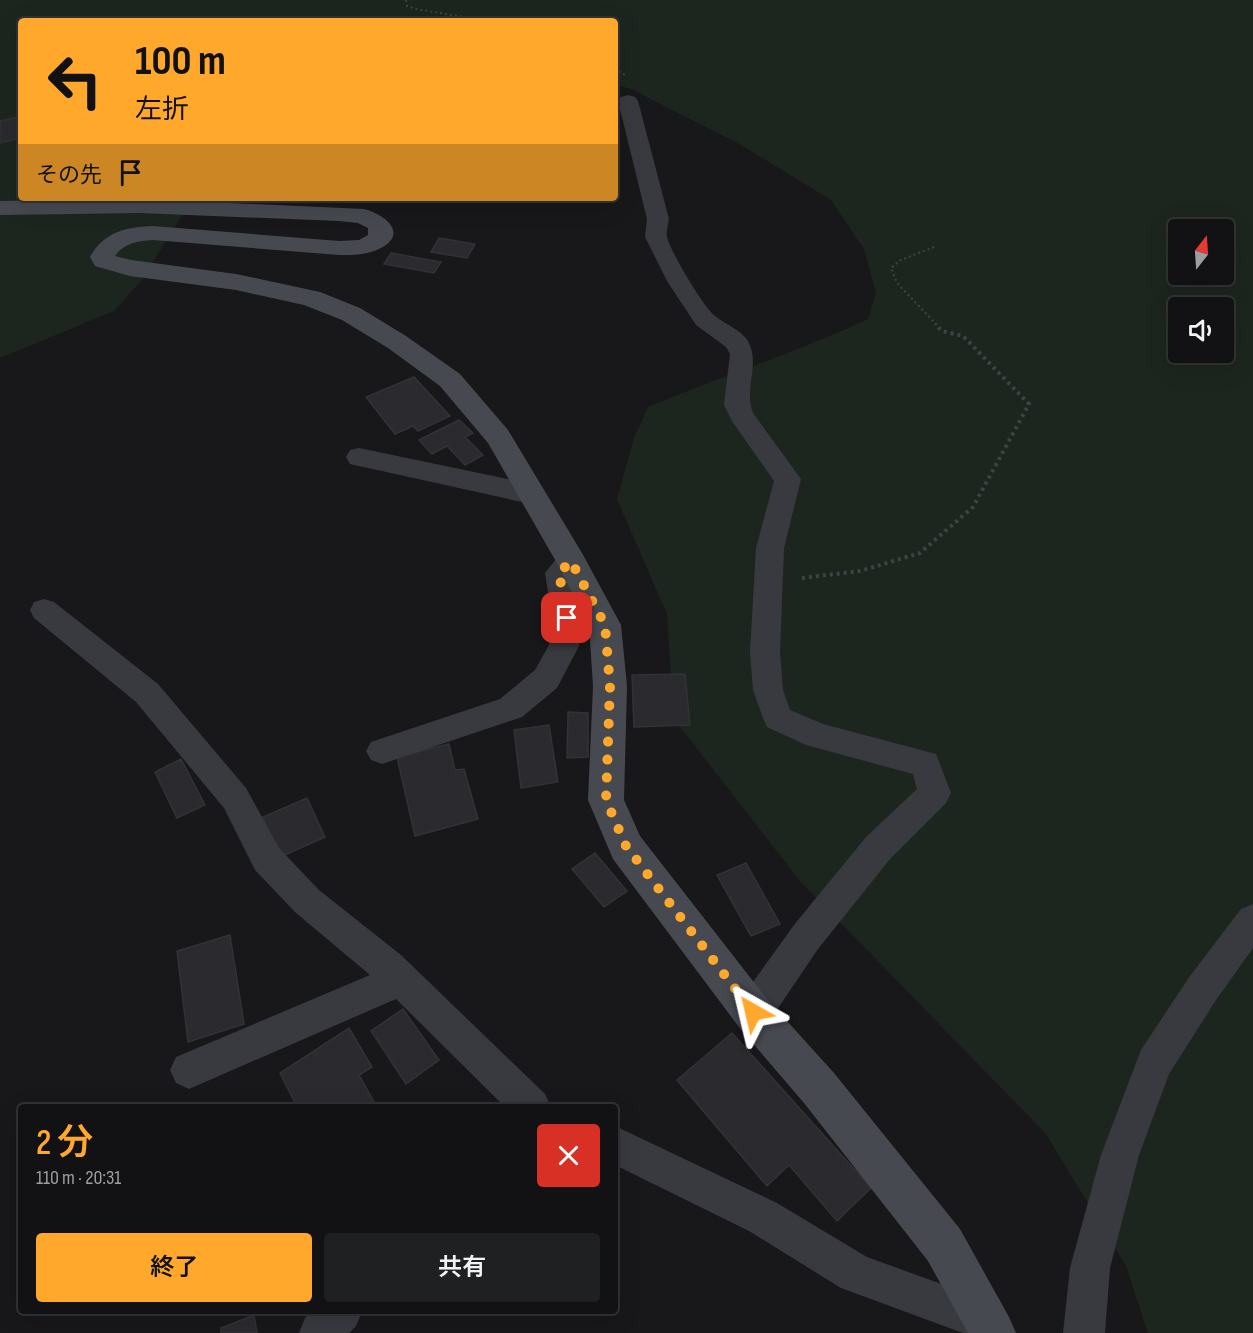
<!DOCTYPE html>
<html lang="ja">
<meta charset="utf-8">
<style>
:root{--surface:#121214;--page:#1f2022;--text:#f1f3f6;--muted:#9c9ea0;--line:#313234;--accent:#ffa82c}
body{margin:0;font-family:"Sofia Sans Condensed","Noto Sans JP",sans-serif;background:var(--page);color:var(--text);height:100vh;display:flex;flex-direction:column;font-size:22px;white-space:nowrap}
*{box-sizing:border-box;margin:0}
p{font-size:20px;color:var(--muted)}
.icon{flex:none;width:33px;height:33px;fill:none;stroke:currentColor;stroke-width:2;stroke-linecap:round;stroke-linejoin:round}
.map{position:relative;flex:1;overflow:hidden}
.details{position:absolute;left:18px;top:1104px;width:600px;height:210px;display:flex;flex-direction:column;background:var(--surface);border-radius:6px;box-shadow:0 6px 24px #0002,0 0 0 2px var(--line)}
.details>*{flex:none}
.guide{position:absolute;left:18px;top:18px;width:600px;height:183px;border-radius:6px;box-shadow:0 6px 24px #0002,0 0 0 2px var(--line);background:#ffa82c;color:#111;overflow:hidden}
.needle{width:39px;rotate:17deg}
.controls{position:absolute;left:1168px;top:219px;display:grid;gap:12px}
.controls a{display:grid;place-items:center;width:66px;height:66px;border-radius:6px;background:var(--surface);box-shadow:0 6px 24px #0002,0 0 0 2px var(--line);font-size:30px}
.pin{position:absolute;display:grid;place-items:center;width:51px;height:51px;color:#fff;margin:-26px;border-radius:12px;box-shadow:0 3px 9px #0006}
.me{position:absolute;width:66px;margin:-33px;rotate:323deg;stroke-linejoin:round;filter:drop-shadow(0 0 4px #0008)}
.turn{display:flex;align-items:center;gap:21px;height:126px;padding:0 18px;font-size:27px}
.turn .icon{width:78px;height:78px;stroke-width:2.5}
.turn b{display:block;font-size:42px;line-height:51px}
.then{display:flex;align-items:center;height:57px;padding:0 18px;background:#0003;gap:12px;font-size:22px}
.round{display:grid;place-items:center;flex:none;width:63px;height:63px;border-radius:6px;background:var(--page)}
.summary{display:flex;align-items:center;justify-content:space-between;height:102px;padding:0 18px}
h1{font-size:36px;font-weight:600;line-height:45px;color:var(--accent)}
.cta{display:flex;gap:12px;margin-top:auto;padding:12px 18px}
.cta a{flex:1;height:69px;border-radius:6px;background:var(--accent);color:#111;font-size:24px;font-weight:600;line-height:69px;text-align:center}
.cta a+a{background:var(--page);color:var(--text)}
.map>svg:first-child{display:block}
.green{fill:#1d261e;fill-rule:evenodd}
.building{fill:#2b2b2f;stroke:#323237;stroke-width:1.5}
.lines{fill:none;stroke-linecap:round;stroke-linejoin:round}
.path-far1{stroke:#3f4247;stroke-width:2;stroke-dasharray:2 3;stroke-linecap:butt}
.path{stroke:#3f4247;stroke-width:4;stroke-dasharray:3 4;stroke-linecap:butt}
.street{fill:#393a40;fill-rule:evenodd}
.secondary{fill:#464a50;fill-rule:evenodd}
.route{stroke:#ffa82c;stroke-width:10;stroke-dasharray:0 18}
</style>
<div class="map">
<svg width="1253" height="1333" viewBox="0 0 1253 1333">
<rect width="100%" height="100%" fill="#18181b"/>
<!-- green -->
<path class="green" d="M0,0H1253V1333H1148L1126,1266L1046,1134L800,881L674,719L667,614L617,499L634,438L648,407C721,377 797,352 868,319L876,293L864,249L831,200L741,145L633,90L615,84V21H21V198H198L181,217L141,281L114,311L0,358ZM1179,230H1224V274H1179ZM1179,308H1224V352H1179Z"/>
<!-- building -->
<g class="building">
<polygon points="18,117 21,125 21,138 0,143 0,121"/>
<polygon points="439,238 475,244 467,258 431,252"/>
<polygon points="391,253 441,262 434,273 384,264"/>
<polygon points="414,377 450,416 418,431 413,426 395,434 366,397"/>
<polygon points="459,420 473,433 465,437 483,455 465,465 447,446 432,454 419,440"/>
<polygon points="685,674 690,725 634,727 632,675"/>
<polygon points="568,712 588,713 588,757 567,758"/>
<polygon points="549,725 558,782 521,788 514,730"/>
<polygon points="449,744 455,770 464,769 478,819 415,836 397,757"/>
<polygon points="181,759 205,805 177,818 155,772"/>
<polygon points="307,798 325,837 278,858 261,818"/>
<polygon points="595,853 627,891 604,907 572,869"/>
<polygon points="746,863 780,924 751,936 717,875"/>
<polygon points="230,935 244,1024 188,1042 177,951"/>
<polygon points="403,1009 439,1060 406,1084 371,1031"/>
<polygon points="349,1028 372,1067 359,1075 377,1107 297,1107 280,1073"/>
<polygon points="732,1033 871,1188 837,1221 789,1165 767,1186 677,1080"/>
<polygon points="254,1315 257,1333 221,1333 221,1328"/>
</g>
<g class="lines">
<!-- path-far1 -->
<g class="path-far1">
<polyline points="406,0 407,6 416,9 488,21"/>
<polyline points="615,68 626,76"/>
<polyline points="934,247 901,260 891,268 897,283 937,325"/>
</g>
<!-- path -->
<polyline class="path" points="802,578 860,571 920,553 973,507 1029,404 963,336 942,331 935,324"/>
<!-- street -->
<g class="street">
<path d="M628,95L635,97L638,101L669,219C668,224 666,232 667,237C670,251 704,308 715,316C725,324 741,330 748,341C761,365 743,389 753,413L801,479L784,548L780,652L783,690L790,710L823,724L936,754L951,793L946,803L890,859L818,949L766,1026L753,1031L740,1026L735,1013L740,1000L794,925L866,837L917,789L913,774L806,745L767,727L763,718L753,690L750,652L756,548L774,481L732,421L724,405L730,354L726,347L696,325L667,281L645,237L647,219L618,101L621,97Z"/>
<polygon points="359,448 531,484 540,487 544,494 540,501 531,504 350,464 346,457 350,450"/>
<polygon points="571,550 581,553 585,561 574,576 582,618 579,646 557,688 522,717 382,764 371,760 366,751 371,742 500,699 535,670 549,645 552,618 545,573 561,553"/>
<polygon points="44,599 54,602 158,684 246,788 279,848 319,890 401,955 545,1094 551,1107 505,1107 396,999 189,1089 176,1083 170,1070 176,1057 370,975 295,912 255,870 224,808 136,702 34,618 30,610 34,602"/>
<polygon points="1253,904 1253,948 1216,1000 1169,1074 1139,1155 1110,1268 1105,1333 1063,1333 1070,1268 1101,1155 1141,1050 1190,976 1241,909"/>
<polygon points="615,1126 777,1203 867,1257 1002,1306 1008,1321 1003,1333 963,1333 841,1288 749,1231 615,1165"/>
<polygon points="312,1311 362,1311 356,1326 349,1333 299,1333 305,1318"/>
</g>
<!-- secondary -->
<path class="secondary" d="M139,199L364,209C384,214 409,233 381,248C368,255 353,255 339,255L153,240C138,241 124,243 115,256L131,260L236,274L320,292L360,308L406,336L460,374L508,430L582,553L621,625L627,686L624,800L640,836L767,999L834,1073L960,1229L1009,1317L1016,1333H968L928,1261L804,1103L739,1027L613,859L588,800L593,686L589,625L558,565L488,443L440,386L388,348L342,320L304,305L236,290L130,276L95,266L90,257C104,232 126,227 153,226L339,241L359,240L368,235V228L358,223L339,221L139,213L0,215V201Z"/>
</g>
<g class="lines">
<!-- route -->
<polyline class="route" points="567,618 559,573 571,561 605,625 610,686 606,800 626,846 753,1012"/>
</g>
</svg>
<div class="controls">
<a><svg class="needle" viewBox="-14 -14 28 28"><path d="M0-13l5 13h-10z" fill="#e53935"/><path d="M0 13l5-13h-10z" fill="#9c9ea0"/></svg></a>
<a><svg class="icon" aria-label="sound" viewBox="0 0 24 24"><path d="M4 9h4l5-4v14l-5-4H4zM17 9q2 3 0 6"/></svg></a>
</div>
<div class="pin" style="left:567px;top:618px;background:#d93025"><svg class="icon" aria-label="arrive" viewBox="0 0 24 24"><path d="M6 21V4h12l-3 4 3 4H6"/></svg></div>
<svg class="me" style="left:753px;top:1012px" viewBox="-20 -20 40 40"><path d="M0-17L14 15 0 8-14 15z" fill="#ffa82c" stroke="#fff" stroke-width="4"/></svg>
<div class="guide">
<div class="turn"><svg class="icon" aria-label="left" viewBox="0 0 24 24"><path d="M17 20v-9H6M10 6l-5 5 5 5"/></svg><div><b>100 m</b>左折</div></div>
<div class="then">その先<svg class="icon" aria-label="arrive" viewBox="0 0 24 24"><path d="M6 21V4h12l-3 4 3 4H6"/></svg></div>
</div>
<section class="details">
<div class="summary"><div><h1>2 分</h1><p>110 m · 20:31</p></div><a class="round" style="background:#d93025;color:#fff"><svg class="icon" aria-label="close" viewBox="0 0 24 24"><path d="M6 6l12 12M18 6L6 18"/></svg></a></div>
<div class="cta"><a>終了</a><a>共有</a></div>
</section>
</div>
